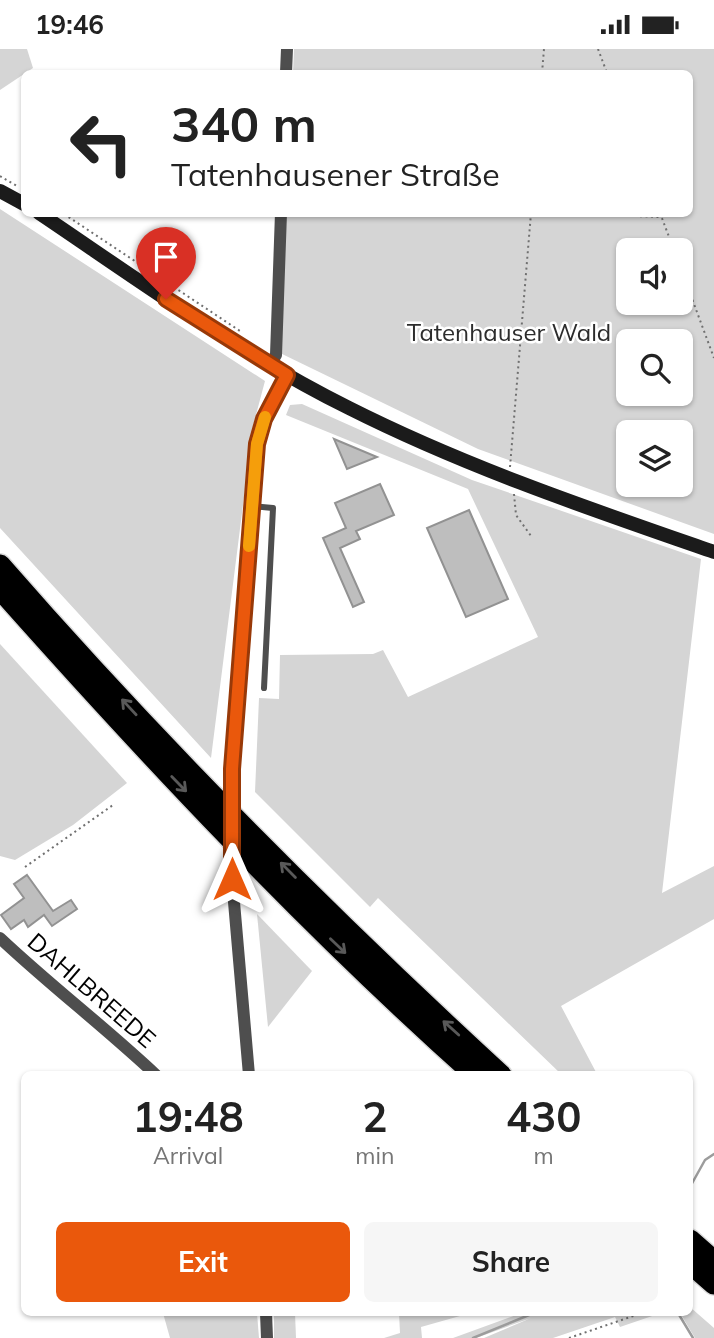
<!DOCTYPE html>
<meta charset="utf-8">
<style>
:root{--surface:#fff;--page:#f6f6f6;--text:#222;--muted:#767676;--accent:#ea580c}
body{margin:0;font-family:Mulish,sans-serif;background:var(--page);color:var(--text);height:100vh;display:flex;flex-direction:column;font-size:26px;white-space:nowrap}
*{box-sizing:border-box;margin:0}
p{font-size:23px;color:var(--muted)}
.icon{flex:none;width:38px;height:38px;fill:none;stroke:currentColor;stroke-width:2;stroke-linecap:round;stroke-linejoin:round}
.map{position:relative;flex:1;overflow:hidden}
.details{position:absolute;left:21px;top:1022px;width:672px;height:245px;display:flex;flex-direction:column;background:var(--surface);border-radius:10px;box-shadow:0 2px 5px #0004}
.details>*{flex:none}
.guide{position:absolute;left:21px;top:21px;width:672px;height:147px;border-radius:10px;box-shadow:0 2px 5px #0004;background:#fff;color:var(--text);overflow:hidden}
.controls{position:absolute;left:616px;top:189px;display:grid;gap:14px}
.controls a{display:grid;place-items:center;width:77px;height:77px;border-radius:10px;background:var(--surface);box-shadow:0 2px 5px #0004;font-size:35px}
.pin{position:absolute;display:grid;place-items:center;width:60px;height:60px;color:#fff;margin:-72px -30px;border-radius:50% 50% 50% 0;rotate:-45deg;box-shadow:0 0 7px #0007}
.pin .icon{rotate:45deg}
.me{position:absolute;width:77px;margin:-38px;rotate:0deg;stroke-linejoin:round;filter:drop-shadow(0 0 5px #0008)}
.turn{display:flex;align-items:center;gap:24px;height:147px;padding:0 35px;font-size:32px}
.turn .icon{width:91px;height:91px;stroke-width:2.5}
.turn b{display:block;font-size:49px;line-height:60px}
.eta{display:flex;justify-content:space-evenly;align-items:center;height:119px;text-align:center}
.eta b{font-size:42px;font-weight:700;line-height:49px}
.primary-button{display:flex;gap:14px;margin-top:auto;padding:14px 35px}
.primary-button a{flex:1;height:80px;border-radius:10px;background:var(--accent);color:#fff;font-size:28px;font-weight:700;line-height:80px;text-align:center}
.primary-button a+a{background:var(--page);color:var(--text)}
.status{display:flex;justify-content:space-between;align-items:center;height:49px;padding:0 35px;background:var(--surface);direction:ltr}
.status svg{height:19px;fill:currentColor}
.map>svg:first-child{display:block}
.green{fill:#d5d5d5;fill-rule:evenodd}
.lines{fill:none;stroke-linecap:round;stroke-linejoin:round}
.stream{stroke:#9c9c9c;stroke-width:2.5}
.building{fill:#bebebe;stroke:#929292;stroke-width:2}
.highway-casing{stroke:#dbdbdb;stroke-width:24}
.path{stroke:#707070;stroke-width:2;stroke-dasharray:2 3.5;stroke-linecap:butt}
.lane{stroke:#4e4e4e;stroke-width:6}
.street{stroke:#4e4e4e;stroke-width:12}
.secondary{stroke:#1b1b1b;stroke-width:14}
.highway{stroke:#000;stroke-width:21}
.street-bridge{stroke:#4e4e4e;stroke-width:12}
.oneway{stroke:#595959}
.route-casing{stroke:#983908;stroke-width:18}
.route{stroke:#ea580c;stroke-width:12}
.slow{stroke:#f59e0b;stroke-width:12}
.labels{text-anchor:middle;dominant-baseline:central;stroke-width:5;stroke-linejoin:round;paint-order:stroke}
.park-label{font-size:24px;fill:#2c2c2c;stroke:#fff}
.street-label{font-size:24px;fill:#000;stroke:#fff}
</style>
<div class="status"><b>19:46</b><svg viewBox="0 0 49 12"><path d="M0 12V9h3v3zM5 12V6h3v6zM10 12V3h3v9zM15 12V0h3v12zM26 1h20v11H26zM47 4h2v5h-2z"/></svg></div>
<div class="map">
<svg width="714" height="1289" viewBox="0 0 714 1289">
<rect width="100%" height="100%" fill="#fff"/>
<!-- green -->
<g class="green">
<polygon points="0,0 27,0 33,19 0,41"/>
<path d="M294,0H714V485L478,400L280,304L286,165L690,164V24H293ZM628,201H681V254H628ZM628,292H681V345H628ZM628,383H681V436H628Z"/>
<polygon points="0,160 265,332 253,377 211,709 0,479"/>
<polygon points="302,355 472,431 701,510 662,844 714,817 714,870 561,957 597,1025 561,1025 378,849 370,858 255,743 259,649 279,650 280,606 373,605 383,601 408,648 538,588 468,440 286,366 290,356"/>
<polygon points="0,595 127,734 73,776 15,811 0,807"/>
<polygon points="257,865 312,922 268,978"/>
<polygon points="690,1258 714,1279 714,1289 695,1289 680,1264 690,1264"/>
<polygon points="163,1264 257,1264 259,1289 170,1289"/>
<polygon points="274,1264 295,1264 296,1289 274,1289"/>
<polygon points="399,1264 467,1264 467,1265 421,1278 422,1289 384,1289 400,1284"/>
<polygon points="522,1264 661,1264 620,1278 615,1268 553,1289 484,1289 531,1269 476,1289 453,1289"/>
</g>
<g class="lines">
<!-- stream -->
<g class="stream">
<polyline points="690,1138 705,1111 714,1105"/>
<polyline points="678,1264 693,1289"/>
<polyline points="473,1289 534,1264"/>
</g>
</g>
<!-- building -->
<g class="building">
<polygon points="334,390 377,408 347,420"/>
<polygon points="380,435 394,466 356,482 360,490 340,499 364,553 353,558 323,489 346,479 335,454"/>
<polygon points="469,461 508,550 466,568 427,479"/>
<polygon points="27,826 53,862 71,851 77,860 52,877 44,866 28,878 24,871 11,880 1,866 24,849 14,835"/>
</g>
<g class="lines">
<!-- highway casing -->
<g class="highway-casing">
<g id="highway">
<path d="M0,516C156,695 326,865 501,1026"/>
<path d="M0,540C150,709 306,875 475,1026"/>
<polyline points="690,1191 714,1212"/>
<polyline points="690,1214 714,1235"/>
</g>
</g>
<!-- path -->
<g class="path">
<polyline points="598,0 607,24"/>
<polyline points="542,24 544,0"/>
<polyline points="0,127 17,137"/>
<polyline points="563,164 661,168"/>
<polyline points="660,164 674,201"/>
<polyline points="64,165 240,282"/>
<polyline points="681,220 714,309"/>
<polyline points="510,418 531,164"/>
<polyline points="514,445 516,466 531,487"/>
<polyline points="25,818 113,756"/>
<polyline points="569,1289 642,1264"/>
</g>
<!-- lane -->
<polyline class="lane" points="252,457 273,459 264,639"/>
<!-- street -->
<g class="street">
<polyline points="286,24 287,0"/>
<polyline points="270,316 276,306 281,164"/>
<polyline points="232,720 257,395 264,370 287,326"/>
<polyline points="232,830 249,1026"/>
<path d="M0,889C51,937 105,978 156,1026"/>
<polyline points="266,1264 267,1289"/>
</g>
<!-- secondary -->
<g class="secondary">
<polyline points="0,142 24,155"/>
<path d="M39,164C140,232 240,305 349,359C466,418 590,460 714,503"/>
</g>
<!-- highway -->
<use href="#highway" class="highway"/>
<!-- street-bridge -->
<polyline class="street-bridge" points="232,830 232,720"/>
</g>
<!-- one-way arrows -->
<defs><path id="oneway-shaft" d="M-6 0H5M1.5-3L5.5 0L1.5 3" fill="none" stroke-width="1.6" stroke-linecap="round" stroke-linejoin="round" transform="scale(1.75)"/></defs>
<g class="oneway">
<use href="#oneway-shaft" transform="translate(129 658) rotate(-133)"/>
<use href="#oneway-shaft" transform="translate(179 735) rotate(46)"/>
<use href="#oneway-shaft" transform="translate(288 821) rotate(-135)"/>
<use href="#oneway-shaft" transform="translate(338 897) rotate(44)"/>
<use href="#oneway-shaft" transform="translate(451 979) rotate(-138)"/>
</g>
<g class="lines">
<!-- route casing -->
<g class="route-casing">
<polyline id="route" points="166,250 287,326 264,370 257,395 232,720 232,830"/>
</g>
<!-- route -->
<use href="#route" class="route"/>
<!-- slow -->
<polyline class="slow" points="249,497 257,395 265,368"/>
</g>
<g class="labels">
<!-- park labels -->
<g class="park-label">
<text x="509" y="283">Tatenhauser Wald</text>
</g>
<!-- street labels -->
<g class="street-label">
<text transform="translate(92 941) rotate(41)">DAHLBREEDE</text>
</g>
</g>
</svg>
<div class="controls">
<a><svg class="icon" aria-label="sound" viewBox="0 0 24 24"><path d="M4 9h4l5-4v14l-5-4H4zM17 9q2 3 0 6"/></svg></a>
<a><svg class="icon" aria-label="search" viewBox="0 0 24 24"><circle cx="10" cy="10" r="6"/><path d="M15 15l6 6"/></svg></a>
<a><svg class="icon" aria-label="layers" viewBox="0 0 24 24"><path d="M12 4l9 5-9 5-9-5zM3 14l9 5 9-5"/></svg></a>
</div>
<div class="pin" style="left:166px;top:250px;background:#d93025"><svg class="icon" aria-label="arrive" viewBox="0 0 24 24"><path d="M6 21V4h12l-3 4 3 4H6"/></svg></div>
<svg class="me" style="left:232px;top:830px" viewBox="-20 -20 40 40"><path d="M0-17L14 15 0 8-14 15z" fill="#ea580c" stroke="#fff" stroke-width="4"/></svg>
<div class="guide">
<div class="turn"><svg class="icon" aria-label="left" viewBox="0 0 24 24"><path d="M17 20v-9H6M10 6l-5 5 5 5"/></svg><div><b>340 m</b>Tatenhausener Straße</div></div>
</div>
<section class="details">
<div class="eta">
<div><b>19:48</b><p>Arrival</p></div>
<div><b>2</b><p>min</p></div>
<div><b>430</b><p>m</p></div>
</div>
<div class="primary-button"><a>Exit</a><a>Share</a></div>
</section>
</div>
